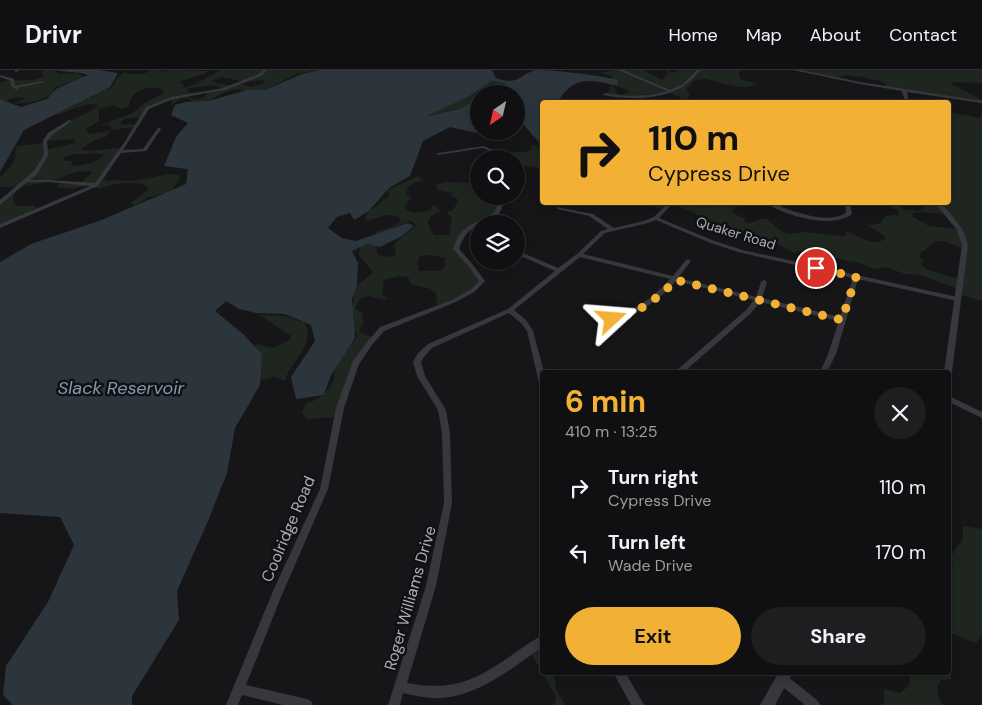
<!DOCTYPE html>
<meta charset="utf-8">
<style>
:root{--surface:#101012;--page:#1e1e20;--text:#f1f3f6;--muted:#9c9d9f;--line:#303032;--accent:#f2b134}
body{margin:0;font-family:"DM Sans",sans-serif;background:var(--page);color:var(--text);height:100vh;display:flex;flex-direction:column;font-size:19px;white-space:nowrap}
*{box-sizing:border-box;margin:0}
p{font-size:16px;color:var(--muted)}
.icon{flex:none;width:28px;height:28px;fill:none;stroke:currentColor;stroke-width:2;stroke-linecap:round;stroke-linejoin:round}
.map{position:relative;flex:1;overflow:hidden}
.side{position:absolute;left:540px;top:300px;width:411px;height:305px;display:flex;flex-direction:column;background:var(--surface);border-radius:5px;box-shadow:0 2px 12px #0003,0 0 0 1px var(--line)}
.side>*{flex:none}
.guide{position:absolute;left:540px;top:30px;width:411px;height:105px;border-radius:5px;box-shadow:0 2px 12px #0003,0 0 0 1px var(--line);background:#f2b134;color:#111;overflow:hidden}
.needle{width:32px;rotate:214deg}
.controls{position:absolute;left:470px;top:15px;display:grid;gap:10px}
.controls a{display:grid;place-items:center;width:55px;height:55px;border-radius:50%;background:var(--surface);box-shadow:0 2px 12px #0003,0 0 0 1px var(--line);font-size:25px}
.pin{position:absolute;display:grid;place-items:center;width:42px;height:42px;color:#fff;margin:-21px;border:2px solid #fff;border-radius:50%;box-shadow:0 1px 5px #0007}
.me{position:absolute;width:55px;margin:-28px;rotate:71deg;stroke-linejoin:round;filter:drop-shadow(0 0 4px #0008)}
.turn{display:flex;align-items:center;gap:18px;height:105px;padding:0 25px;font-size:22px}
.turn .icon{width:65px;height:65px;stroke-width:2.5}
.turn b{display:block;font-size:35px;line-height:42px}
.round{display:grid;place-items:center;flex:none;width:52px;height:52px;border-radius:26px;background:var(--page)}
.overview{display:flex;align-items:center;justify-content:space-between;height:85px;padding:0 25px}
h1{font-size:30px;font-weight:700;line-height:38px;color:var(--accent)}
.button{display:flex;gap:10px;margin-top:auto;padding:10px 25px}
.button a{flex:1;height:58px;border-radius:30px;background:var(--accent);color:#111;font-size:20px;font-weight:700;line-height:58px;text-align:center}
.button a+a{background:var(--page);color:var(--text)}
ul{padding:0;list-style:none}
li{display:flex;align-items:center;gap:15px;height:65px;padding:0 25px}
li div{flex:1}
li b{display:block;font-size:19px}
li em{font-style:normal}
header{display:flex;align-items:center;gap:30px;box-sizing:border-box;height:70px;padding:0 25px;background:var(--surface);border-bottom:1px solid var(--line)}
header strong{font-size:24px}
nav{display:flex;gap:28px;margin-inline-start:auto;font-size:18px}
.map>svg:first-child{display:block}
.green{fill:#1e261f;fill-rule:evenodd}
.water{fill:#2c353c}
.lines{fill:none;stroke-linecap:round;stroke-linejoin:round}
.minor{fill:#37383d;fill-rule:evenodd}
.tertiary{fill:#37383d;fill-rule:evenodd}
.route{stroke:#f2b134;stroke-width:9;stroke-dasharray:0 16.2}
.labels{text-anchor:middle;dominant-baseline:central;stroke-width:5;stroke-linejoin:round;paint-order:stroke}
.far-street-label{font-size:14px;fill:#a8adb8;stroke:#111113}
.street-label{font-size:16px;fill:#a8adb8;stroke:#111113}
.water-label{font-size:18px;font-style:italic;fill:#7f9bb3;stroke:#111113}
</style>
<header>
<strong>Drivr</strong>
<nav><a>Home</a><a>Map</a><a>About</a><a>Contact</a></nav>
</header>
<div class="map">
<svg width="982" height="635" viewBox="0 0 982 635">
<rect width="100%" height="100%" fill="#161618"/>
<!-- green -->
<g class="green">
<path d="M46,0H56L58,4L76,3L86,7L54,18L52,24C40,31 27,34 14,33L25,29C20,26 10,27 6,32L0,31V13C14,6 31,15 43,6L42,2Z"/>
<path d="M152,0H161L160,2L171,0L208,1L204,4L178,12L184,15L183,18L196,14L220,0H316L297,4L262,21L246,22L237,19L225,22L208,31L192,32L188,28H181L171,35L172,31L169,29L147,38L141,47L125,49L120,53L123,55L136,54L134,57L111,60L112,58L109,55L99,56L133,43L146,32L164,23L162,19C152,16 136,18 131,29C129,33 131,36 125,38C120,40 119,37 114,36C110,35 103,38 99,39V51L85,60L89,64L109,61L106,67L95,70L82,78V80C96,82 108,78 122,78L103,110L134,111L169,104L179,105L180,108L171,121L147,128L134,136L131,133L149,119L147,116C134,110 113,113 100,119L88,115L72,119L56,117L61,112L79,114L91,104L92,102C73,98 60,111 43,113C29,116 14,117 0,117V108C5,102 13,96 15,88C16,84 14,81 17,76L44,73L46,80L76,73L74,69L45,71C57,52 83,48 99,35C86,31 69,42 55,45L113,16L118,7L124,2C130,5 146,5 152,0ZM221,7L237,10L242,13L262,10L265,13L250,17L240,13C230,17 221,14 211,11ZM216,15L222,19L208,22C205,29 195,32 189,27L192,23L187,21L189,18ZM95,83L104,85C95,94 84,95 72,96L71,94L73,91H65L63,89C73,81 83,86 95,83Z"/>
<path d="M617,0H643L662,10L668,4L666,0L674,3L680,0H741L739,3L740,9L757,14C742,22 722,12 706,9C702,9 698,10 694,9L695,10L686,20L690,23L687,32H683V29L669,22L640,25L643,29L651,32H637L638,29L633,26L621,27L605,24L610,20V16L615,18L616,23L621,25L630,22L618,16L610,5L598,3L589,5Z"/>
<polygon points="795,0 982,0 982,13 951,12 952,14 982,30 982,32 885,17 886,15 881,11 861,7 845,5 836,9"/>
<polygon points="492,11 507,14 489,24 479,24 479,29 459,39 422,48 468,27"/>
<path d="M949,42L979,48L982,45V231L959,224V219L920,205L905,204L886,197L873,199C862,191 847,192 836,188C833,188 832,185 829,184C819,179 804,178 794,183L764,167H754L734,164L719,158L720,154L704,149L691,141L671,134L664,140L645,133H686L703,137L709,133H732L739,136L734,139L733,143L745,149V152L750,153L761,149H767L781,161L788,164L806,162L842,166L846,165L845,161C860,165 871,179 886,168L884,165L865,154L873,155L881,153L885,146L898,145V141L886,133H896L903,139L919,141L925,136L922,133L949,132ZM916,142L946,144L959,159L929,156L913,147L912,144ZM935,171H943L964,179L960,209L928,200L921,195L924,190L920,188V183L924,181Z"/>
<path d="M536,75L542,83V100C535,94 523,99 516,93V89H510L503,85C512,80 522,84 532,80L530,77Z"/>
<path d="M420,105L419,108L424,111L415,112L408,117L406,124L412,129L408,131L405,138C410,144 423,143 431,140L433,134L440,141C426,147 425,153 434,165H449L452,147L446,142L453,140L459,130L449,124L454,123L437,120L438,118L436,115L446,112L479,113V126H502L499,142L472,155L455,180L481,211L471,221L440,236L437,233L436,223L429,218L412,215L408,207L400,206L384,210L382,224L388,230L368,226L360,229L355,238L363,244L362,247L364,251L359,260L363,264L373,267L357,291L337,347L306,349L302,342L306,333C318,331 331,320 334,308C335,303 334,296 337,292C342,281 353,276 358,264L350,257L349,240L354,229L352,221L373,202L359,185L360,176L373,174L377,177V184L384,187L395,186L396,183L394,176L396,172L417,155L410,151L378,164L374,162L392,157L400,152V149C390,139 374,151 361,152L366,150V144L389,126L390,124L387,122L388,120ZM431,185L445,188V195L442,201H419L417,191L420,186Z"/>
<polygon points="12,122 15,124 13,129 16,136 35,136 37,139 0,156 0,132"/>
<path d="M260,245L286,246L305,253C316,276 290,291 285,311L274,307L261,310C258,302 258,295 262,287L255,275L258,274C273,280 278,278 291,268V266Z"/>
<polygon points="963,456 982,459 982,566 976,573 953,564 949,566 949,503 953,495 951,486 963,468"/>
<polygon points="538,576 542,582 542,602 554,603 556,620 565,635 554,635 556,627 530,582"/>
<polygon points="949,590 951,593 951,609 941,610 937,617 939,629 943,635 882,635 884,631 884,619 900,623 910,615 909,603 949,602"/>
</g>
<!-- water -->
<g class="water">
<path d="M57,0H98L118,3L110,17L24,60L0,102V29L21,37L47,29L56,19L88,5C78,1 68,3 57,0Z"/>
<path d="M320,0H492L496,8C519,16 518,5 536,0C551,0 602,5 617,10L618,16C593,10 573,4 558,32H542V76L523,54L516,55V24H489L506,14L492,11L468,27L425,47L459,39L479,29V61H486L477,63L450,57L423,71L410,106L389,118L369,141L354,150L350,143L337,147L328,158L342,168L356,171L408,153L414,156L402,166L380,177L367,174L352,181L358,193L357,215L352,229L355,268L331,305L324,325L296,329L291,307L315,271L311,255L285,244L256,243L239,239L226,231L215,241L243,264L262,284L260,315L235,358L227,403L208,451L177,521L179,550L132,626V635H13L3,625L6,596L48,532L74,475L60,447L0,443V192L31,174L99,151L186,114L188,99L164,96L176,67L188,53L171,45L175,35L186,32L208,31L248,20H265L302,4Z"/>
</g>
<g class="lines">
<!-- minor -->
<g class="minor">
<polygon points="15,0 20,0 16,2 14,1"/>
<polygon points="263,0 267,0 261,6 225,20 173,29 149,39 123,80 143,79 158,58 160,58 161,59 146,81 121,83 98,116 0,158 0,154 90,116 49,112 27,112 0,135 0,130 34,101 44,85 43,71 48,63 69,50 72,51 52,65 47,71 48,85 38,103 30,110 49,110 95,113 124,73 146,37 172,27 223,18 259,4"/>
<path d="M618,0H623L670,20L683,14L697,0H701C695,5 690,12 684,16C663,30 626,30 603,25L604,23C625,27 646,27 667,21Z"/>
<polygon points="0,5 14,9 15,16 43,11 45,12 17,18 19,19 17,20 11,16 11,11 0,7"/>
<polygon points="484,76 513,89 507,89 483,78 438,85 436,84 438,83"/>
<polygon points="516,91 522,96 518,104 516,104 518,96 516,95"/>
<path d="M499,126H505C503,141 496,153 479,154V155C467,161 463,167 459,179L474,196L485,211L474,222L456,232L384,261L372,275L359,294L344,338L328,419L281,527L246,615L307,629L311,631L313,635H283L242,625L238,635H226L273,521L320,419L336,338L353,291L368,271L380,257L452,230L470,220L479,211L470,198L453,179C456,171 458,164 465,159C482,145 496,153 499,126Z"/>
<path d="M669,132H674L659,148L712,170L742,180L957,227L960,229L957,231L858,209L836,284L827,302H820L828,284L839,251L760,232L750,244L684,302H677V300L746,240L754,230L676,211C657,232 639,244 612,251H610L609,249L610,247C635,241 653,228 670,209L580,187L514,240L526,250L533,261L544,302H542V312L539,311L538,309L527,261L522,254L509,243L432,278L424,287L421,292L425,306L446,340L450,363L452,433L436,516L407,613C451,621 473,612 509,587C520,580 530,571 542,566V577C512,598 481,625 442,628C429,629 416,626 403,623L400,635H388L426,516L444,433L442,363L438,340L417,306L413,292L418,283L428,274L508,239L555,201L516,184V180L558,198L577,184L601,161L608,159L589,146L557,139V137L593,144L614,158L644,151L654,147ZM656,150L708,172L738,182L853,208L840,247L762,228L767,212L764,210L761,212L756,227L678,208L691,191L688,189L686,190L673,206L583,184L605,163L648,153Z"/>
<path d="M764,132C772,132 779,136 787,139C805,145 829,153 846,143L845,132H850L852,144C832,160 783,145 764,132Z"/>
<polygon points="949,326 982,342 982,348 949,332"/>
<polygon points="613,602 625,602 644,635 631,635"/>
<polygon points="783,604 787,606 818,631 820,635 805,635 779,614 777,610 779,606"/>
</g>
<!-- tertiary -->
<g class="tertiary">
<polygon points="793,0 801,0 860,12 982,31 982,33 907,22 909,32 905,32 902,21 860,14"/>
<polygon points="934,132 941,132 963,160 968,175 952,302 949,305 949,302 944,302 962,175 957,160"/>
<polygon points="779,602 793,602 775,635 760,635"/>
</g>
</g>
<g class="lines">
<!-- route -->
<path class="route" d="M612,249C638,244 658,228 676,210L842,250L856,207L816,198"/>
</g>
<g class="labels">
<!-- far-street labels -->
<g class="far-street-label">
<text transform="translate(736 163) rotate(17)">Quaker Road</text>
</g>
<!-- street labels -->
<g class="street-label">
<text transform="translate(288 459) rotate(-67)">Coolridge Road</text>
<text transform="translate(410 528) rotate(-74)">Roger Williams Drive</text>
</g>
<!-- water labels -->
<g class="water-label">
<text x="121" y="318">Slack Reservoir</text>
</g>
</g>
</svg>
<div class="controls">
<a><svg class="needle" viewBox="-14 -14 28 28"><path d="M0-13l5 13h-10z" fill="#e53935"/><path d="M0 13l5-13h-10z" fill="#9c9d9f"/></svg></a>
<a><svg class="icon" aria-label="search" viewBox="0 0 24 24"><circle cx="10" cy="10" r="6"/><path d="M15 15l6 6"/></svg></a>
<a><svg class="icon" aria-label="layers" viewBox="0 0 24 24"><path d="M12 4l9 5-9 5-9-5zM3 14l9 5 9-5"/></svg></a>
</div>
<div class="pin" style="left:816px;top:198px;background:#d93025"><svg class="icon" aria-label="arrive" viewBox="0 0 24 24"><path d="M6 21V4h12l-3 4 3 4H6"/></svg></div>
<svg class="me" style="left:612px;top:249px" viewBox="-20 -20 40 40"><path d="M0-17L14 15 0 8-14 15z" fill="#f2b134" stroke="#fff" stroke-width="4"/></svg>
<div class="guide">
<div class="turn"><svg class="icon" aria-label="right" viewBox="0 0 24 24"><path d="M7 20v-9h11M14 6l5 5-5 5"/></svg><div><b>110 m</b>Cypress Drive</div></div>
</div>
<section class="side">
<div class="overview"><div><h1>6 min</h1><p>410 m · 13:25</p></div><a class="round"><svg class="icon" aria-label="close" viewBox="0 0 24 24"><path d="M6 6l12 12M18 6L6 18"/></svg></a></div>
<ul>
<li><svg class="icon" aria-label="right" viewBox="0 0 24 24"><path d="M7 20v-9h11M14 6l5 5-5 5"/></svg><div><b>Turn right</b><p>Cypress Drive</p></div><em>110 m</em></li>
<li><svg class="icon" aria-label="left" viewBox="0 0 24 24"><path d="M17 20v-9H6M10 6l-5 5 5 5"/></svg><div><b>Turn left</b><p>Wade Drive</p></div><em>170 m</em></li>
</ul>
<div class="button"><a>Exit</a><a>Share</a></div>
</section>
</div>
